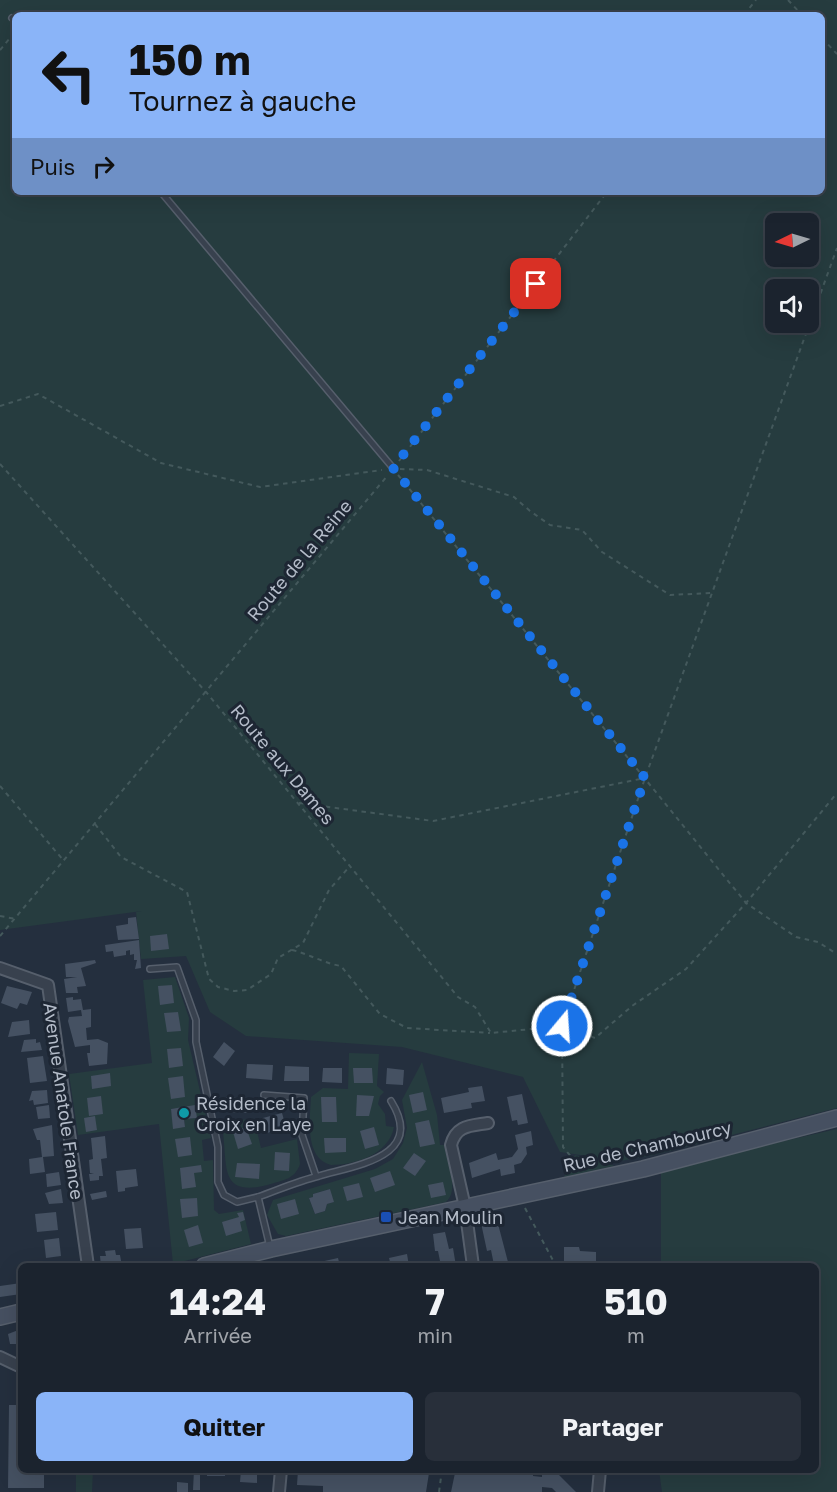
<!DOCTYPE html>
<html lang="fr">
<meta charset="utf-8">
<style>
:root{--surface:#1b232e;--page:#282f3a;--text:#f1f3f6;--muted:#a0a4aa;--line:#39404a;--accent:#8ab4f8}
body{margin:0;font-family:"Golos Text",sans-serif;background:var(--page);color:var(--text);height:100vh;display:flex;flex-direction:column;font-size:22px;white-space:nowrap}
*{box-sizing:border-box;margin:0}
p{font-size:20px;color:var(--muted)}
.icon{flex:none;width:33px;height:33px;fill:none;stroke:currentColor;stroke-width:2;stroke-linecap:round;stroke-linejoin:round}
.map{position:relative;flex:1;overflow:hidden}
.sheet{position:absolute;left:18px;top:1263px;width:801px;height:210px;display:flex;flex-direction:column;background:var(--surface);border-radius:9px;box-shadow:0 6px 24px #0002,0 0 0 2px var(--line)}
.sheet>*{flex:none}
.top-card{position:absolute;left:12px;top:12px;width:813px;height:183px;border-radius:9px;box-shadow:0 6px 24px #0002,0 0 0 2px var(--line);background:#8ab4f8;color:#111;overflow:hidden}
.needle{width:39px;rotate:265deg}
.tools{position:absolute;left:765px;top:213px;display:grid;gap:12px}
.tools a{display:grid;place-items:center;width:54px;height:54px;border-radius:9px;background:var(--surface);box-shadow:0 6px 24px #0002,0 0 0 2px var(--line);font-size:30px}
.pin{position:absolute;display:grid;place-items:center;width:51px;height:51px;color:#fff;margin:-26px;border-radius:12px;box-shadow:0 3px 9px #0006}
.me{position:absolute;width:66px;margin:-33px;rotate:18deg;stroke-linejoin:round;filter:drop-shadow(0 0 4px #0008)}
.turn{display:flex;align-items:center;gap:21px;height:126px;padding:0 18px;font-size:27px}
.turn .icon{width:78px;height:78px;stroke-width:2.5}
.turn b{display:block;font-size:42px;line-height:51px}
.then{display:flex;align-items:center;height:57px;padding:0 18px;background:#0003;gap:12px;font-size:22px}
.eta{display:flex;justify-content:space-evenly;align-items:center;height:102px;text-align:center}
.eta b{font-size:36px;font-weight:700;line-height:42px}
.button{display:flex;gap:12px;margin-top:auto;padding:12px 18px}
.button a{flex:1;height:69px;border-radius:9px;background:var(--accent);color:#111;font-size:24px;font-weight:700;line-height:69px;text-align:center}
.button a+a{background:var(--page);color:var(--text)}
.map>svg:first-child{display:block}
.green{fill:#263c3f;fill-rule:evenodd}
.building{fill:#455162}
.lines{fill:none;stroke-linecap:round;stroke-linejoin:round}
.lane-casing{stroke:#565f6c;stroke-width:8}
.street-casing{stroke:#565f6c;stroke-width:14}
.secondary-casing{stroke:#565f6c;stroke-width:18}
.path{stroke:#44595c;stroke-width:2;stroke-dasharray:4.5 4.5;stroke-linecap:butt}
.lane{stroke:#38414e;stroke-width:5}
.street{stroke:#38414e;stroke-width:10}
.secondary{stroke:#465061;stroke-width:15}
.route{stroke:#1a73e8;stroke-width:10;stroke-dasharray:0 18}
.culture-dot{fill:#0f9aa8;stroke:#1d2633;stroke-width:2}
.transit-dot{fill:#1a4fb4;stroke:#1d2633;stroke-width:2}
.labels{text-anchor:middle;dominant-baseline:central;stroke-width:6;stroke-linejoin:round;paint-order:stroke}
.street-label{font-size:18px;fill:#b4bcc9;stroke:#1d2633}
.poi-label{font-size:18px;fill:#b4bcc9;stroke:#1d2633;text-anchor:start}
</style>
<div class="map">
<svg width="837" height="1492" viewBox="0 0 837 1492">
<rect width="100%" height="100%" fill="#242f3e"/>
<!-- green -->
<g class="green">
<path d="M0,0H837V1108L654,1155L620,1161L560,1152L523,1077L402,1047L246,1036L210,1012L186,956L141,959L136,912L142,911L0,930ZM15,15H822V192H15ZM776,224H808V256H776ZM776,290H808V322H776Z"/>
<path d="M175,977L189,1018L188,1040L211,1138L202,1140L204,1161L213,1160L214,1210L219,1214L243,1210L251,1244L173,1264L159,1124L78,1135L69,1074L152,1063L143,980ZM195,1106L196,1118L184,1119L185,1127L174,1128L171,1109Z"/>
<path d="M349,1053L379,1054L377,1086L384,1092L380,1096L378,1104L385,1114L386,1126L394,1127C389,1154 356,1165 331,1165C304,1158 310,1118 311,1097L323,1088L348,1089Z"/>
<path d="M422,1062L437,1115L440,1145H444C447,1161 460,1190 446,1202L286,1236L278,1234L267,1215L273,1200L375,1169L393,1159L403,1143L407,1128L402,1100ZM330,1189L333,1202L327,1204L325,1211L315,1214L309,1198L313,1197V1194Z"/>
<path d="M254,1119L261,1148L297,1139L300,1164C295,1179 284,1180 271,1184C214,1200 230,1161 221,1121Z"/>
<polygon points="837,1129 837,1492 662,1492 659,1470 816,1470 816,1266 661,1266 661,1169"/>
<polygon points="575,1155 609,1163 614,1166 564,1177"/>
<polygon points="76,1470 93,1470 92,1492 76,1492"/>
</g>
<!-- building -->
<g class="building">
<polygon points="136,917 139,939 118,940 116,926 128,924 128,918"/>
<polygon points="167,934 169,949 151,951 150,936"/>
<polygon points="139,940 141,968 135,969 137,960 134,960 134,954 130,955 130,950 126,951 126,955 114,957 113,951 106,952 105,945"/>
<polygon points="95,960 96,963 81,968 86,986 77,987 78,993 66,993 64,979 77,977 66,977 65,964"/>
<polygon points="172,985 174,1003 160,1005 158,986"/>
<polygon points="7,986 32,992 27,1005 20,1003 17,1009 1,1003"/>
<polygon points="73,997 73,1000 81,999 83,1010 91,1009 91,1027 86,1028 87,1040 98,1039 108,1043 107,1064 89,1066 87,1053 90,1053 90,1045 75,1047 68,1021 69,1017 82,1016 81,1010 68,1012 66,998"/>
<polygon points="178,1012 181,1031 167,1032 164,1013"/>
<polygon points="29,1020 30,1034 8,1037 12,1022"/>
<polygon points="36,1039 36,1043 40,1042 42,1050 21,1052 24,1040"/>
<polygon points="224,1042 235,1051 224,1066 213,1057"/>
<polygon points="181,1048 183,1066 169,1068 167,1049"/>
<polygon points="43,1056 47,1081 30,1083 27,1058"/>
<polygon points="247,1064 273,1065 272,1080 246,1078"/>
<polygon points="285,1066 309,1067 309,1081 284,1081"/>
<polygon points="323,1068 342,1068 342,1083 322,1082"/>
<polygon points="353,1068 372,1068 373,1083 354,1083"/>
<polygon points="387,1068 404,1070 403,1085 386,1084"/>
<polygon points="110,1073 111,1086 92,1089 91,1076"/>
<polygon points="183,1076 185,1097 171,1099 168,1078"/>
<polygon points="482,1086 485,1101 471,1103 472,1108 444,1113 441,1098 469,1092 468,1088"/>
<polygon points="47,1090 48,1103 34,1105 33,1100 29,1101 32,1091"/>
<polygon points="423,1092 427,1110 413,1113 409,1095"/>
<polygon points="522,1094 528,1123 518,1125 517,1120 512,1121 507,1097"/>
<polygon points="357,1095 374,1096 369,1116 356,1116"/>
<polygon points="101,1096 103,1114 89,1116 87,1098"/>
<polygon points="226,1097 251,1098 250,1113 225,1112"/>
<polygon points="321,1097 336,1097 337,1122 322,1122"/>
<polygon points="49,1105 50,1118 38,1119 36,1107"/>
<polygon points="195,1105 197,1118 184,1119 185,1127 173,1129 171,1109"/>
<polygon points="282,1113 286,1127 264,1134 259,1119"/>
<polygon points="95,1116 97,1130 86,1132 84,1118"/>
<polygon points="429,1120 435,1144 420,1147 415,1123"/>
<polygon points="52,1125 54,1156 43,1157 45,1172 30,1174 29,1159 42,1157 40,1140 37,1140 33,1129"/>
<polygon points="246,1127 252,1144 238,1149 233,1132"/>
<polygon points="374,1127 379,1145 365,1149 360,1131"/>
<polygon points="531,1131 533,1145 526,1147 527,1154 521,1163 514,1165 515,1173 501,1176 500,1169 472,1178 469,1163 496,1153 498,1160 512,1157 518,1149 515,1135"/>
<polygon points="105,1136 107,1158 101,1159 103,1176 99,1176 99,1180 90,1181 89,1174 94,1174 90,1173 89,1160 93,1159 91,1138"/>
<polygon points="190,1137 192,1155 178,1157 175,1139"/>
<polygon points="324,1138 346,1138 346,1152 325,1153"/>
<polygon points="275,1152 290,1153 289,1171 274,1170"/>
<polygon points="414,1153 426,1161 415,1176 403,1168"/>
<polygon points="237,1163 260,1164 259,1179 235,1177"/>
<polygon points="201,1165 202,1172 194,1173 196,1187 182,1189 180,1168"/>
<polygon points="136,1169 138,1186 125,1188 125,1191 118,1192 116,1171"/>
<polygon points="390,1171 395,1185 375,1192 370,1178"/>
<polygon points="59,1172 61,1185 47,1187 46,1174"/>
<polygon points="443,1182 446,1195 431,1198 428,1185"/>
<polygon points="359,1183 363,1197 347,1201 343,1187"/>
<polygon points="61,1189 63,1203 49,1204 45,1193"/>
<polygon points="330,1189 334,1202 327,1204 325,1211 315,1214 309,1198 313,1197 313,1194"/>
<polygon points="106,1191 107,1197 92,1200 90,1194"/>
<polygon points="197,1198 198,1216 182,1218 180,1199"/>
<polygon points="295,1199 299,1214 281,1219 277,1204"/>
<polygon points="56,1212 58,1230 37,1232 35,1214"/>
<polygon points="243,1212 245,1220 240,1222 242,1231 226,1236 222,1222 239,1217 237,1213"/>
<polygon points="497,1220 508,1262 494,1265 491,1250 487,1251 481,1223"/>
<polygon points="198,1225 203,1243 189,1247 184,1230"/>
<polygon points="141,1228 143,1248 126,1249 124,1229"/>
<polygon points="445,1232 449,1249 453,1248 456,1266 441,1266 438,1251 435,1251 433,1234"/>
<polygon points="59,1238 61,1256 46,1258 44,1240"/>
<polygon points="564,1247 579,1247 580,1251 596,1252 596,1265 564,1262"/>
<polygon points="115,1250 116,1255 120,1255 122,1266 101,1266 100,1256 106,1256 105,1251"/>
<polygon points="407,1254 409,1266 391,1266 389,1258"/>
<polygon points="338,1258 340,1266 320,1266 320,1262"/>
<polygon points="21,1283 21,1294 0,1297 0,1286"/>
<polygon points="21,1329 21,1344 10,1344 8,1334"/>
<polygon points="9,1405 21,1405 21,1470 44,1470 44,1488 8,1488"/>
<polygon points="194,1470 200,1470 200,1490 193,1490"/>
<rect x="207" y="1470" width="18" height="6"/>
<polygon points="241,1470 257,1470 257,1483 240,1482"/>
<polygon points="298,1470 383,1470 429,1473 426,1492 323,1492 323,1486 297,1485"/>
<polygon points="481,1471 481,1475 500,1475 499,1471 533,1473 533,1476 542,1477 542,1473 558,1474 576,1492 556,1492 552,1488 542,1487 542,1492 451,1492 455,1473"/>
<polygon points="177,1482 188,1483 188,1492 177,1492"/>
</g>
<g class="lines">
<!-- lane casing -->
<g class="lane-casing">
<g id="lane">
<polyline points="12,18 15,20"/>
<polyline points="161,192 393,468"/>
<polyline points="150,969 177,967 196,1020 196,1042 218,1147 218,1182 224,1195 237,1202 258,1197 270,1247"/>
<polyline points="264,1095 304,1098 302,1135 316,1176"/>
<path d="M258,1197C278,1190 298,1181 319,1176C356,1165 426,1157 391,1101"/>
</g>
</g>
<!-- street casing -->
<g class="street-casing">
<g id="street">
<polyline points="0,968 48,985 88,1266"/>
<path d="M473,1266L465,1207L451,1145C456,1125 470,1126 488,1123"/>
<polyline points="0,1357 21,1367"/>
<polyline points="279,1492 281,1470"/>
<polyline points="598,1492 600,1470"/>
</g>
</g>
<!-- secondary casing -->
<g class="secondary-casing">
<g id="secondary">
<polyline points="204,1266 271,1249 643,1169 837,1118"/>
<polyline points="0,1317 21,1312"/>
</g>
</g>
<!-- path -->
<g class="path">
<polyline points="788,0 802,15"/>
<polyline points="744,15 756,0"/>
<polyline points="822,38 837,54"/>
<polyline points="0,50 15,32"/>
<polyline points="0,406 38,394 161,463 260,487 382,470"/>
<polyline points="399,461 607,192"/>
<polyline points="0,464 206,692 458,997 475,1007 491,1033 562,1026 595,1038 632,1006 686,969 746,903 837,793"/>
<polyline points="400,469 427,470 514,497 530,511 550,525 582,530 602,552 670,595 711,593"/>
<polyline points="398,475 746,903 796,937 818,942 837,954"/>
<polyline points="0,786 64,861"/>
<polyline points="299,803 433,821 645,778"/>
<polyline points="95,824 121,857 187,892 209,979 218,987 234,991 247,990 271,974 278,958 303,943 329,890 350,866"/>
<polyline points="0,916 16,919"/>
<polyline points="0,936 388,475"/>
<path d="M292,950C309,954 323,963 341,966L380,1014L407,1028L490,1033"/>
<polyline points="567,1171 573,1159 563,1147 562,1026 645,778 837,248"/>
<polyline points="525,1208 556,1266"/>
<polyline points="439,1492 442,1470"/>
</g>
<!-- lane -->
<use href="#lane" class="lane"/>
<!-- street -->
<use href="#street" class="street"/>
<!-- secondary -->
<use href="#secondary" class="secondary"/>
</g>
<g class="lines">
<!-- route -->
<polyline class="route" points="536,284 393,468 645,778 562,1026"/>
</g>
<!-- markers -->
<circle class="culture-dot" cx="184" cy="1113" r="6"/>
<rect class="transit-dot" x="380" y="1211" width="12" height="12" rx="3"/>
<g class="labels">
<!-- street labels -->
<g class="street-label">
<text transform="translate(299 560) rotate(-50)">Route de la Reine</text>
<text transform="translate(283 764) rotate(50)">Route aux Dames</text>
<text transform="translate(64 1101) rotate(82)">Avenue Anatole France</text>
<text transform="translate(647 1146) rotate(-13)">Rue de Chambourcy</text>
</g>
<!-- poi labels -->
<g class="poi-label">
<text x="196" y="1103">Résidence la<tspan x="196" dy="21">Croix en Laye</tspan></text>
<text x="398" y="1217">Jean Moulin</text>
</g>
</g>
</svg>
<div class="tools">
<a><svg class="needle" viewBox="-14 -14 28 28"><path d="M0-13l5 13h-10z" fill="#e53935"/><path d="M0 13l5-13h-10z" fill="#a0a4aa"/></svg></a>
<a><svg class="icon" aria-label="sound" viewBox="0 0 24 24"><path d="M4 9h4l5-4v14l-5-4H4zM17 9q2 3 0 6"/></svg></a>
</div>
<div class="pin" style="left:536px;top:284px;background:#d93025"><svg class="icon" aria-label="arrive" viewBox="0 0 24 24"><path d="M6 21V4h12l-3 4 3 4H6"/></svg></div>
<svg class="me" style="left:562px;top:1026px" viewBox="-20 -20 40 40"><circle r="17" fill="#1a73e8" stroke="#fff" stroke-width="3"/><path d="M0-11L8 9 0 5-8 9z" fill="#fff"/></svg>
<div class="top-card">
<div class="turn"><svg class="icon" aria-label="left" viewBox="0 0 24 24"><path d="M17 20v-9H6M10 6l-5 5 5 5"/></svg><div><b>150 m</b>Tournez à gauche</div></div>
<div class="then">Puis<svg class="icon" aria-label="right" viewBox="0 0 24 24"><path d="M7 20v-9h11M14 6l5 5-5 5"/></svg></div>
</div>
<section class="sheet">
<div class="eta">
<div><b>14:24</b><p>Arrivée</p></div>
<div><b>7</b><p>min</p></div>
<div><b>510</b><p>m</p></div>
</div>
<div class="button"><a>Quitter</a><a>Partager</a></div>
</section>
</div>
